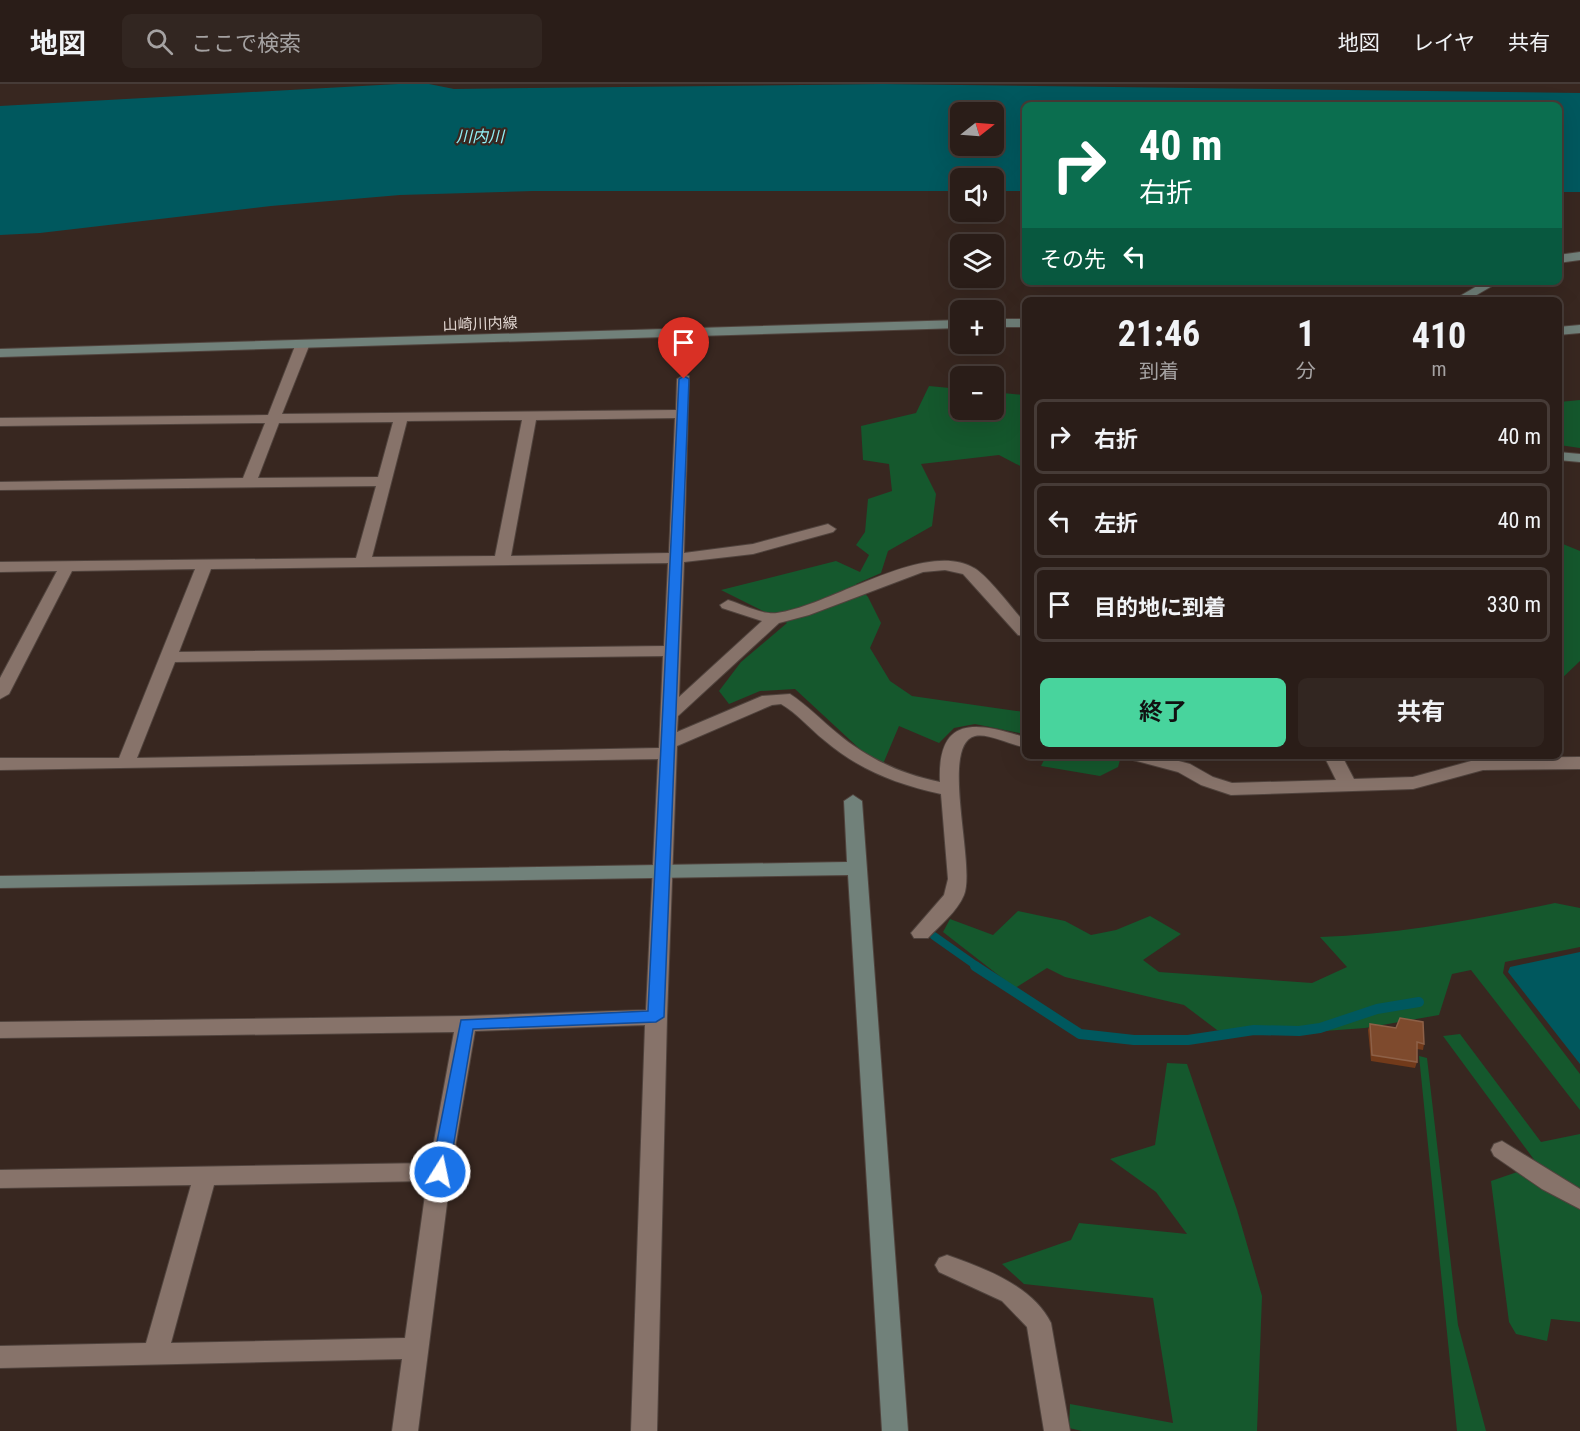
<!DOCTYPE html>
<html lang="ja">
<meta charset="utf-8">
<style>
:root{--surface:#2a1d18;--page:#322621;--text:#f1f3f6;--muted:#a5a2a2;--line:#463b37;--accent:#48d49d}
body{margin:0;font-family:"Roboto Condensed","Noto Sans JP",sans-serif;background:var(--page);color:var(--text);height:100vh;display:flex;flex-direction:column;font-size:22px;white-space:nowrap}
*{box-sizing:border-box;margin:0}
p{font-size:20px;color:var(--muted)}
.icon{flex:none;width:33px;height:33px;fill:none;stroke:currentColor;stroke-width:2;stroke-linecap:round;stroke-linejoin:round}
.map{position:relative;flex:1;overflow:hidden}
.details{position:absolute;left:1022px;top:213px;width:540px;height:462px;display:flex;flex-direction:column;background:var(--surface);border-radius:9px;box-shadow:0 6px 24px #0002,0 0 0 2px var(--line)}
.details>*{flex:none}
.banner{position:absolute;left:1022px;top:18px;width:540px;height:183px;border-radius:9px;box-shadow:0 6px 24px #0002,0 0 0 2px var(--line);background:#0b6e4f;color:#fff;overflow:hidden}
.needle{width:39px;rotate:73deg}
.tools{position:absolute;left:950px;top:18px;display:grid;gap:12px}
.tools a{display:grid;place-items:center;width:54px;height:54px;border-radius:9px;background:var(--surface);box-shadow:0 6px 24px #0002,0 0 0 2px var(--line);font-size:30px}
.pin{position:absolute;display:grid;place-items:center;width:51px;height:51px;color:#fff;margin:-62px -26px;border-radius:50% 50% 50% 0;rotate:-45deg;box-shadow:0 0 6px #0007}
.pin .icon{rotate:45deg}
.me{position:absolute;width:66px;margin:-33px;rotate:10deg;stroke-linejoin:round;filter:drop-shadow(0 0 4px #0008)}
.turn{display:flex;align-items:center;gap:21px;height:126px;padding:0 18px;font-size:27px}
.turn .icon{width:78px;height:78px;stroke-width:2.5}
.turn b{display:block;font-size:42px;line-height:51px}
.then{display:flex;align-items:center;height:57px;padding:0 18px;background:#0003;gap:12px;font-size:22px}
.eta{display:flex;justify-content:space-evenly;align-items:center;height:102px;text-align:center}
.eta b{font-size:36px;font-weight:700;line-height:42px}
.action{display:flex;gap:12px;margin-top:auto;padding:12px 18px}
.action a{flex:1;height:69px;border-radius:9px;background:var(--accent);color:#111;font-size:24px;font-weight:700;line-height:69px;text-align:center}
.action a+a{background:var(--page);color:var(--text)}
ul{padding:0;list-style:none}
li{display:flex;align-items:center;gap:18px;height:75px;margin:0 12px 9px;padding:0 6px;border:3px solid var(--line);border-radius:9px}
li div{flex:1}
li b{display:block;font-size:22px}
li em{font-style:normal}
header{display:flex;align-items:center;gap:36px;box-sizing:border-box;height:84px;padding:0 30px;background:var(--surface);border-bottom:2px solid var(--line)}
header strong{font-size:28px}
nav{display:flex;gap:33px;margin-inline-start:auto;font-size:21px}
.search{width:420px;height:54px;background:var(--page);display:flex;align-items:center;gap:15px;box-sizing:border-box;padding:0 21px;border-radius:9px;color:var(--muted);font-size:22px}
.map>svg:first-child{display:block}
.green{fill:#15582d}
.water{fill:#00585e;fill-rule:evenodd}
.lines{fill:none;stroke-linecap:round;stroke-linejoin:round}
.stream-far1{stroke:#00585e;stroke-width:8}
.stream{stroke:#00585e;stroke-width:10}
.street-casing{stroke:#50433d;stroke-width:2}
.secondary-casing{stroke:#50433d;stroke-width:2}
.street{fill:#87736a;fill-rule:evenodd}
.secondary{fill:#71817a;fill-rule:evenodd}
.wall{fill:#723a1a}
.building{fill:#7e4a2d;stroke:#8d6047;stroke-width:1.5}
.route{fill:#1a73e8;stroke:#114b97;stroke-width:1.5}
.labels{text-anchor:middle;dominant-baseline:central;stroke-width:4.5;stroke-linejoin:round;paint-order:stroke}
.far-street-label{font-size:15px;fill:#e0d5d0;stroke:#382720}
.far-water-label{font-size:16px;font-style:italic;fill:#93f2f9;stroke:#382720}
</style>
<header>
<strong>地図</strong>
<div class="search"><svg class="icon" aria-label="search" viewBox="0 0 24 24"><circle cx="10" cy="10" r="6"/><path d="M15 15l6 6"/></svg>ここで検索</div>
<nav><a>地図</a><a>レイヤ</a><a>共有</a></nav>
</header>
<div class="map">
<svg width="1580" height="1347" viewBox="0 0 1580 1347">
<rect width="100%" height="100%" fill="#382720"/>
<!-- green -->
<g class="green">
<polygon points="929,302 960,305 960,326 993,326 993,308 1024,311 1024,384 999,371 921,380 936,410 932,442 888,467 881,489 856,500 868,513 881,539 870,564 890,597 912,612 1024,628 1024,650 975,640 954,644 939,659 899,642 883,680 863,668 795,605 760,607 729,620 719,607 741,578 787,539 721,506 836,477 860,488 869,471 856,461 865,448 868,415 892,407 889,380 863,376 861,342 916,329"/>
<polygon points="1580,316 1580,364 1559,361 1559,318"/>
<polygon points="1558,458 1580,467 1580,577 1559,597"/>
<polygon points="1046,672 1117,672 1120,676 1118,683 1100,692 1041,682"/>
<path d="M1555,819L1580,824V863L1505,878L1503,889L1580,990V1026L1471,886L1452,890L1439,931L1365,944L1269,951L1217,946L1184,921L1065,893L1047,884L1015,904L943,848L950,835L993,851L1018,827L1065,837L1091,851L1116,846L1150,832L1181,850L1143,876L1159,888L1312,899L1347,883L1320,853C1400,850 1477,835 1555,819Z"/>
<polygon points="1460,950 1541,1058 1580,1050 1580,1238 1551,1235 1547,1257 1516,1250 1509,1238 1491,1097 1538,1081 1443,952"/>
<polygon points="1419,972 1427,974 1458,1241 1486,1347 1457,1347"/>
<polygon points="1167,979 1187,980 1237,1126 1262,1212 1257,1347 1082,1347 1069,1344 1070,1320 1173,1339 1153,1214 1024,1200 1002,1180 1071,1156 1079,1139 1187,1150 1156,1108 1110,1075 1155,1061"/>
</g>
<!-- water -->
<g class="water">
<path d="M398,0H429L454,5L883,0L1580,9V108H1559L1558,21H1024V107H993V94H960V107H533L400,111L271,122L40,149L0,151V22ZM960,28H993V62H960Z"/>
<polygon points="1580,868 1580,980 1508,888 1510,883"/>
</g>
<g class="lines">
<!-- stream-far1 -->
<polyline class="stream-far1" points="934,852 978,883"/>
<!-- stream -->
<polyline class="stream" points="975,882 1080,950 1134,956 1188,956 1254,946 1299,947 1320,944 1377,925 1419,918"/>
<!-- street casing -->
<g class="street-casing">
<g id="street">
<path d="M302,258L309,262L282,330L676,326L677,295L684,291L689,292L684,469L753,460L828,440L836,445L833,448L753,470L684,478L679,613L762,537L722,524L720,521L728,516C742,520 762,531 777,529C830,522 925,455 974,484C987,491 1013,525 1024,538V552L1018,551L963,490L945,486L923,488L809,531L779,539L678,632L677,648L762,612L790,610C807,621 821,636 837,649C868,675 901,690 940,698C937,631 976,638 1024,653V663C1010,661 989,649 975,652C939,661 976,781 964,811C957,828 940,841 928,854H914L911,849L944,811L948,795L941,710C896,700 859,686 824,656C809,644 797,629 781,620L772,621L677,662L667,933L657,1347H631L645,941L475,947L451,1088L418,1347H392L402,1275L0,1284V1262L146,1259L191,1101L0,1104V1086L430,1079L454,948L0,954V938L466,932L646,926L658,675L0,686V674H119L195,485L72,487L9,610L0,615V594L57,487L0,488V478L356,474L376,402L0,406V398L243,394L265,339L0,342V334L268,331L295,262ZM675,334L669,469L511,472L536,336ZM522,336L495,472L372,473L407,337ZM393,338L378,393L258,394L279,339ZM668,479L664,562L179,568L211,485ZM663,572L659,664L137,674L175,578ZM427,1097L405,1254L171,1259L214,1101Z"/>
<polygon points="1130,672 1160,672 1190,680 1213,693 1232,699 1336,696 1324,672 1342,672 1354,695 1413,693 1482,674 1580,673 1580,685 1483,686 1413,705 1231,711 1201,701 1178,688 1133,676"/>
<polygon points="1502,1057 1580,1105 1580,1125 1542,1105 1494,1072 1491,1066 1494,1060"/>
<path d="M947,1171C984,1184 1033,1202 1051,1239L1070,1347H1044L1027,1243L1002,1217L939,1188L935,1181L939,1174Z"/>
</g>
</g>
<!-- secondary casing -->
<g class="secondary-casing">
<g id="secondary">
<polygon points="1580,168 1580,176 1558,179 1558,171"/>
<polygon points="1484,198 1499,198 1468,216 1453,216"/>
<rect x="993" y="235" width="31" height="8"/>
<polygon points="960,236 960,244 0,273 0,265"/>
<polygon points="1580,241 1580,249 1558,251 1558,243"/>
<polygon points="1558,368 1580,370 1580,378 1558,376"/>
<polygon points="853,711 862,717 908,1347 882,1347 848,791 0,804 0,792 847,778 844,717"/>
</g>
</g>
<!-- street -->
<use href="#street" class="street"/>
<!-- secondary -->
<use href="#secondary" class="secondary"/>
</g>
<!-- wall -->
<polygon class="wall" points="1370,940 1396,944 1424,960 1423,966 1417,965 1417,978 1415,984 1371,977 1368,946"/>
<!-- building -->
<polygon class="building" points="1400,934 1423,938 1424,960 1417,958 1417,978 1372,971 1370,940 1396,944"/>
<!-- route -->
<polygon class="route" points="684,292 689,295 664,933 656,938 473,945 449,1088 446,1093 434,1093 431,1088 461,936 648,927 679,295"/>
<g class="labels">
<!-- far-street labels -->
<g class="far-street-label">
<text transform="translate(480 240) rotate(-2)">山崎川内線</text>
</g>
<!-- far-water labels -->
<g class="far-water-label">
<text x="480" y="52">川内川</text>
</g>
</g>
</svg>
<div class="tools">
<a><svg class="needle" viewBox="-14 -14 28 28"><path d="M0-13l5 13h-10z" fill="#e53935"/><path d="M0 13l5-13h-10z" fill="#a5a2a2"/></svg></a>
<a><svg class="icon" aria-label="sound" viewBox="0 0 24 24"><path d="M4 9h4l5-4v14l-5-4H4zM17 9q2 3 0 6"/></svg></a>
<a><svg class="icon" aria-label="layers" viewBox="0 0 24 24"><path d="M12 4l9 5-9 5-9-5zM3 14l9 5 9-5"/></svg></a>
<a>+</a>
<a>−</a>
</div>
<div class="pin" style="left:684px;top:295px;background:#d93025"><svg class="icon" aria-label="arrive" viewBox="0 0 24 24"><path d="M6 21V4h12l-3 4 3 4H6"/></svg></div>
<svg class="me" style="left:440px;top:1088px" viewBox="-20 -20 40 40"><circle r="17" fill="#1a73e8" stroke="#fff" stroke-width="3"/><path d="M0-11L8 9 0 5-8 9z" fill="#fff"/></svg>
<div class="banner">
<div class="turn"><svg class="icon" aria-label="right" viewBox="0 0 24 24"><path d="M7 20v-9h11M14 6l5 5-5 5"/></svg><div><b>40 m</b>右折</div></div>
<div class="then">その先<svg class="icon" aria-label="left" viewBox="0 0 24 24"><path d="M17 20v-9H6M10 6l-5 5 5 5"/></svg></div>
</div>
<section class="details">
<div class="eta">
<div><b>21:46</b><p>到着</p></div>
<div><b>1</b><p>分</p></div>
<div><b>410</b><p>m</p></div>
</div>
<ul>
<li><svg class="icon" aria-label="right" viewBox="0 0 24 24"><path d="M7 20v-9h11M14 6l5 5-5 5"/></svg><div><b>右折</b></div><em>40 m</em></li>
<li><svg class="icon" aria-label="left" viewBox="0 0 24 24"><path d="M17 20v-9H6M10 6l-5 5 5 5"/></svg><div><b>左折</b></div><em>40 m</em></li>
<li><svg class="icon" aria-label="arrive" viewBox="0 0 24 24"><path d="M6 21V4h12l-3 4 3 4H6"/></svg><div><b>目的地に到着</b></div><em>330 m</em></li>
</ul>
<div class="action"><a>終了</a><a>共有</a></div>
</section>
</div>
